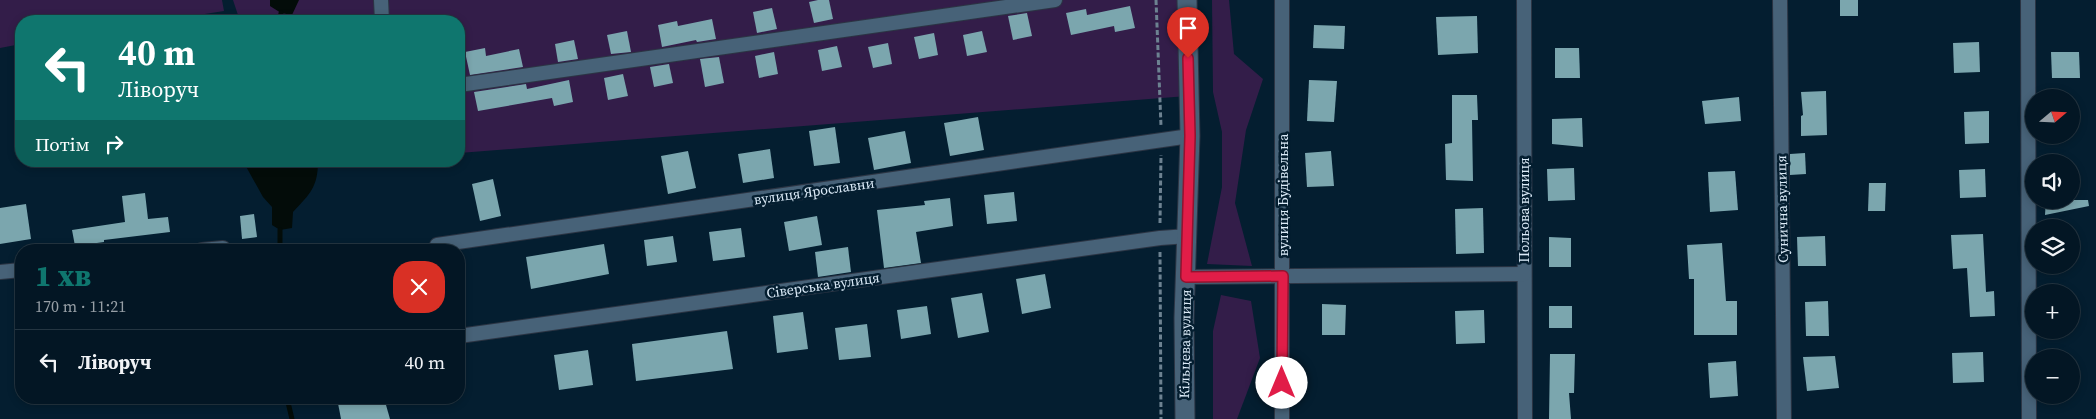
<!DOCTYPE html>
<html lang="uk">
<meta charset="utf-8">
<style>
:root{--surface:#031624;--page:#112331;--text:#f1f3f6;--muted:#979fa6;--line:#243541;--accent:#0f766e}
body{margin:0;font-family:"Source Serif 4",serif;background:var(--page);color:var(--text);height:100vh;display:flex;flex-direction:column;font-size:19px;white-space:nowrap}
*{box-sizing:border-box;margin:0}
p{font-size:16px;color:var(--muted)}
.icon{flex:none;width:28px;height:28px;fill:none;stroke:currentColor;stroke-width:2;stroke-linecap:round;stroke-linejoin:round}
.map{position:relative;flex:1;overflow:hidden}
.panel{position:absolute;left:15px;top:244px;width:450px;height:160px;display:flex;flex-direction:column;background:var(--surface);border-radius:20px;box-shadow:0 2px 8px #0003,0 0 0 1px var(--line)}
.panel>*{flex:none}
.hud{position:absolute;left:15px;top:15px;width:450px;height:152px;border-radius:20px;box-shadow:0 2px 8px #0003,0 0 0 1px var(--line);background:#0f766e;color:#fff;overflow:hidden}
.needle{width:32px;rotate:71deg}
.controls{position:absolute;left:2025px;top:89px;display:grid;gap:10px}
.controls a{display:grid;place-items:center;width:55px;height:55px;border-radius:50%;background:var(--surface);box-shadow:0 2px 8px #0003,0 0 0 1px var(--line);font-size:25px}
.pin{position:absolute;display:grid;place-items:center;width:42px;height:42px;color:#fff;margin:-51px -21px;border-radius:50% 50% 50% 0;rotate:-45deg;box-shadow:0 0 5px #0007}
.pin .icon{rotate:45deg}
.me{position:absolute;width:55px;margin:-28px;rotate:0deg;stroke-linejoin:round;filter:drop-shadow(0 0 4px #0008)}
.turn{display:flex;align-items:center;gap:18px;height:105px;padding:0 20px;font-size:22px}
.turn .icon{width:65px;height:65px;stroke-width:2.5}
.turn b{display:block;font-size:35px;line-height:42px}
.then{display:flex;align-items:center;height:48px;padding:0 20px;background:#0003;gap:10px;font-size:19px}
.round{display:grid;place-items:center;flex:none;width:52px;height:52px;border-radius:20px;background:var(--page)}
.overview{display:flex;align-items:center;justify-content:space-between;height:85px;padding:0 20px}
h1{font-size:30px;font-weight:800;line-height:38px;color:var(--accent)}
ul{padding:0;list-style:none}
li{display:flex;align-items:center;gap:15px;height:65px;padding:0 20px;border-top:1px solid var(--line)}
li div{flex:1}
li b{display:block;font-size:19px}
li em{font-style:normal}
.map>svg:first-child{display:block}
.green{fill:#331d49}
.water{fill:#030c09}
.lines{fill:none;stroke-linecap:round;stroke-linejoin:round}
.stream{stroke:#030c09;stroke-width:5}
.building{fill:#7ba6ae}
.minor-casing{stroke:#2c3544;stroke-width:16}
.secondary-casing{stroke:#2c3544;stroke-width:21}
.path{stroke:#6d8291;stroke-width:3;stroke-dasharray:5 2.5;stroke-linecap:butt}
.minor{stroke:#476278;stroke-width:14}
.secondary{stroke:#476278;stroke-width:19}
.route-casing{stroke:#92132f;stroke-width:12}
.route{stroke:#e11d48;stroke-width:9}
.labels{text-anchor:middle;dominant-baseline:central;stroke-width:5;stroke-linejoin:round;paint-order:stroke}
.street-label{font-size:14px;fill:#dcebf8;stroke:#041e30}
</style>
<div class="map">
<svg width="2096" height="419" viewBox="0 0 2096 419">
<rect width="100%" height="100%" fill="#041e30"/>
<!-- green -->
<g class="green">
<polygon points="0,0 222,0 224,11 160,21 21,21 21,44 0,48"/>
<polygon points="233,0 1180,0 1187,96 459,153 459,21 240,21"/>
<polygon points="1212,0 1229,0 1234,54 1263,79 1246,130 1235,203 1252,266 1207,264 1222,187 1222,132 1213,92"/>
<polygon points="1221,295 1251,301 1260,358 1237,419 1213,419 1213,331"/>
</g>
<!-- water -->
<g class="water">
<polygon points="270,0 299,0 292,15 281,13 270,6"/>
<path d="M243,161H318C318,187 310,194 293,212L292,228L280,230L272,225V207L263,197Z"/>
</g>
<g class="lines">
<!-- stream -->
<g class="stream">
<polyline points="280,21 281,13"/>
<polyline points="280,230 280,250"/>
<polyline points="287,398 292,419"/>
</g>
</g>
<!-- building -->
<g class="building">
<polygon points="818,0 829,0 833,19 814,23 809,2"/>
<rect x="1840" y="0" width="18" height="16"/>
<polygon points="1130,6 1135,28 1115,32 1114,26 1071,35 1066,13 1086,9 1087,15"/>
<polygon points="772,8 777,29 757,33 753,12"/>
<polygon points="1027,13 1032,36 1013,40 1008,16"/>
<polygon points="1477,16 1478,53 1438,55 1436,17"/>
<polygon points="712,19 716,39 697,42 696,40 662,47 658,25 677,21 678,26"/>
<polygon points="1314,25 1345,26 1344,49 1313,48"/>
<polygon points="627,31 631,52 611,54 607,35"/>
<polygon points="982,31 987,52 967,56 963,35"/>
<polygon points="934,33 938,55 919,59 914,37"/>
<polygon points="574,40 578,59 558,62 555,44"/>
<polygon points="1979,42 1980,72 1954,73 1953,43"/>
<polygon points="888,43 892,64 873,68 868,47"/>
<polygon points="837,46 842,67 822,71 818,50"/>
<polygon points="485,48 486,56 519,49 523,67 470,75 465,52"/>
<polygon points="1555,48 1579,48 1580,78 1555,78"/>
<polygon points="774,52 778,74 759,78 755,56"/>
<polygon points="2051,52 2079,52 2080,78 2052,78"/>
<polygon points="719,57 724,83 705,87 700,59"/>
<polygon points="669,64 673,83 654,87 650,67"/>
<polygon points="623,74 628,96 608,100 604,78"/>
<polygon points="569,80 573,102 554,106 552,98 478,111 474,92 526,84 527,89"/>
<polygon points="1309,80 1337,81 1334,122 1307,121"/>
<polygon points="1826,91 1827,135 1801,136 1801,116 1803,115 1801,92"/>
<polygon points="1452,95 1477,95 1478,120 1472,120 1473,181 1446,180 1445,144 1452,143"/>
<polygon points="1739,97 1741,121 1705,124 1702,101"/>
<polygon points="1989,111 1989,143 1965,144 1964,112"/>
<polygon points="978,117 984,150 950,156 944,123"/>
<polygon points="1582,118 1583,147 1552,144 1552,119"/>
<polygon points="835,127 840,163 814,166 809,131"/>
<polygon points="905,131 911,163 874,170 868,138"/>
<polygon points="770,149 774,178 743,183 738,154"/>
<polygon points="688,151 696,188 668,194 661,156"/>
<polygon points="1331,151 1334,186 1307,187 1305,153"/>
<polygon points="1805,153 1806,174 1790,175 1790,154"/>
<polygon points="1574,168 1575,200 1548,201 1547,169"/>
<polygon points="1985,169 1986,197 1960,198 1959,170"/>
<polygon points="1735,171 1738,210 1710,212 1708,172"/>
<polygon points="493,179 501,216 480,221 472,184"/>
<polygon points="1869,183 1886,183 1885,211 1868,211"/>
<polygon points="1014,192 1017,221 987,224 984,195"/>
<polygon points="145,193 148,219 168,217 170,232 104,240 104,242 75,246 72,230 125,222 122,196"/>
<polygon points="950,198 953,226 916,232 921,263 884,268 877,210 925,205 924,201"/>
<polygon points="2046,200 2088,200 2089,206 2045,215"/>
<polygon points="26,204 31,239 0,244 0,208"/>
<polygon points="1483,208 1484,253 1456,254 1455,209"/>
<polygon points="254,214 257,237 242,239 240,216"/>
<polygon points="817,216 822,245 789,251 784,222"/>
<polygon points="741,228 745,257 713,261 709,232"/>
<polygon points="1983,234 1986,292 1994,291 1995,316 1970,317 1967,268 1953,269 1951,235"/>
<polygon points="673,236 677,262 647,266 644,240"/>
<polygon points="1825,236 1826,266 1798,266 1797,237"/>
<polygon points="1549,237 1571,238 1571,267 1549,267"/>
<polygon points="1722,243 1726,301 1737,301 1737,335 1694,335 1694,279 1689,279 1687,245"/>
<polygon points="604,244 609,274 531,289 526,257"/>
<polygon points="848,247 851,272 818,277 815,252"/>
<polygon points="1045,274 1051,308 1022,314 1016,279"/>
<polygon points="982,293 989,332 958,338 951,298"/>
<polygon points="1828,301 1829,336 1806,336 1805,302"/>
<polygon points="1322,304 1346,305 1345,335 1322,335"/>
<polygon points="927,306 931,334 901,339 897,310"/>
<rect x="1549" y="306" width="23" height="22"/>
<polygon points="1484,310 1485,343 1456,344 1455,311"/>
<polygon points="803,312 808,349 777,353 773,316"/>
<polygon points="867,324 871,357 839,360 835,328"/>
<polygon points="727,331 733,369 636,381 632,344"/>
<polygon points="588,350 593,385 559,390 554,355"/>
<polygon points="1983,352 1984,382 1953,383 1952,353"/>
<polygon points="1550,354 1575,354 1574,393 1569,393 1571,419 1549,419"/>
<polygon points="1835,356 1839,388 1807,391 1803,357"/>
<polygon points="1736,361 1738,396 1710,398 1708,363"/>
<polygon points="337,398 384,398 390,419 341,419"/>
</g>
<g class="lines">
<!-- minor casing -->
<g class="minor-casing">
<g id="minor">
<polyline points="381,0 382,21"/>
<polyline points="1524,0 1525,419"/>
<polyline points="1780,0 1784,419"/>
<polyline points="2028,0 2029,419"/>
<polyline points="459,85 1055,0"/>
<polyline points="437,245 1190,136"/>
<polyline points="202,250 223,248"/>
<polyline points="0,272 21,270"/>
<polyline points="1186,277 1524,274"/>
<polyline points="459,336 1160,238 1188,236"/>
<polyline points="1282,419 1282,0"/>
</g>
</g>
<!-- secondary casing -->
<g class="secondary-casing">
<polyline id="secondary" points="1185,419 1184,318 1190,136 1187,0"/>
</g>
<!-- path -->
<g class="path">
<polyline points="1156,0 1161,126"/>
<polyline points="1160,223 1161,155"/>
<polyline points="1160,252 1161,419"/>
</g>
<!-- minor -->
<use href="#minor" class="minor"/>
<!-- secondary -->
<use href="#secondary" class="secondary"/>
</g>
<g class="lines">
<!-- route casing -->
<g class="route-casing">
<polyline id="route" points="1188,58 1190,136 1186,277 1283,276 1282,383"/>
</g>
<!-- route -->
<use href="#route" class="route"/>
</g>
<g class="labels">
<!-- street labels -->
<g class="street-label">
<text transform="translate(814 191) rotate(-8)">вулиця Ярославни</text>
<text transform="translate(1283 195) rotate(-90)">вулиця Будівельна</text>
<text transform="translate(1782 209) rotate(-91)">Сунична вулиця</text>
<text transform="translate(1524 210) rotate(-90)">Польова вулиця</text>
<text transform="translate(823 285) rotate(-8)">Сіверська вулиця</text>
<text transform="translate(1185 344) rotate(-89)">Кільцева вулиця</text>
</g>
</g>
</svg>
<div class="controls">
<a><svg class="needle" viewBox="-14 -14 28 28"><path d="M0-13l5 13h-10z" fill="#e53935"/><path d="M0 13l5-13h-10z" fill="#979fa6"/></svg></a>
<a><svg class="icon" aria-label="sound" viewBox="0 0 24 24"><path d="M4 9h4l5-4v14l-5-4H4zM17 9q2 3 0 6"/></svg></a>
<a><svg class="icon" aria-label="layers" viewBox="0 0 24 24"><path d="M12 4l9 5-9 5-9-5zM3 14l9 5 9-5"/></svg></a>
<a>+</a>
<a>−</a>
</div>
<div class="pin" style="left:1188px;top:58px;background:#d93025"><svg class="icon" aria-label="arrive" viewBox="0 0 24 24"><path d="M6 21V4h12l-3 4 3 4H6"/></svg></div>
<svg class="me" style="left:1282px;top:383px" viewBox="-20 -20 40 40"><circle r="19" fill="#fff"/><path d="M0-13L10 11 0 6-10 11z" fill="#e11d48"/></svg>
<div class="hud">
<div class="turn"><svg class="icon" aria-label="left" viewBox="0 0 24 24"><path d="M17 20v-9H6M10 6l-5 5 5 5"/></svg><div><b>40 m</b>Ліворуч</div></div>
<div class="then">Потім<svg class="icon" aria-label="right" viewBox="0 0 24 24"><path d="M7 20v-9h11M14 6l5 5-5 5"/></svg></div>
</div>
<section class="panel">
<div class="overview"><div><h1>1 хв</h1><p>170 m · 11:21</p></div><a class="round" style="background:#d93025;color:#fff"><svg class="icon" aria-label="close" viewBox="0 0 24 24"><path d="M6 6l12 12M18 6L6 18"/></svg></a></div>
<ul>
<li><svg class="icon" aria-label="left" viewBox="0 0 24 24"><path d="M17 20v-9H6M10 6l-5 5 5 5"/></svg><div><b>Ліворуч</b></div><em>40 m</em></li>
</ul>
</section>
</div>
